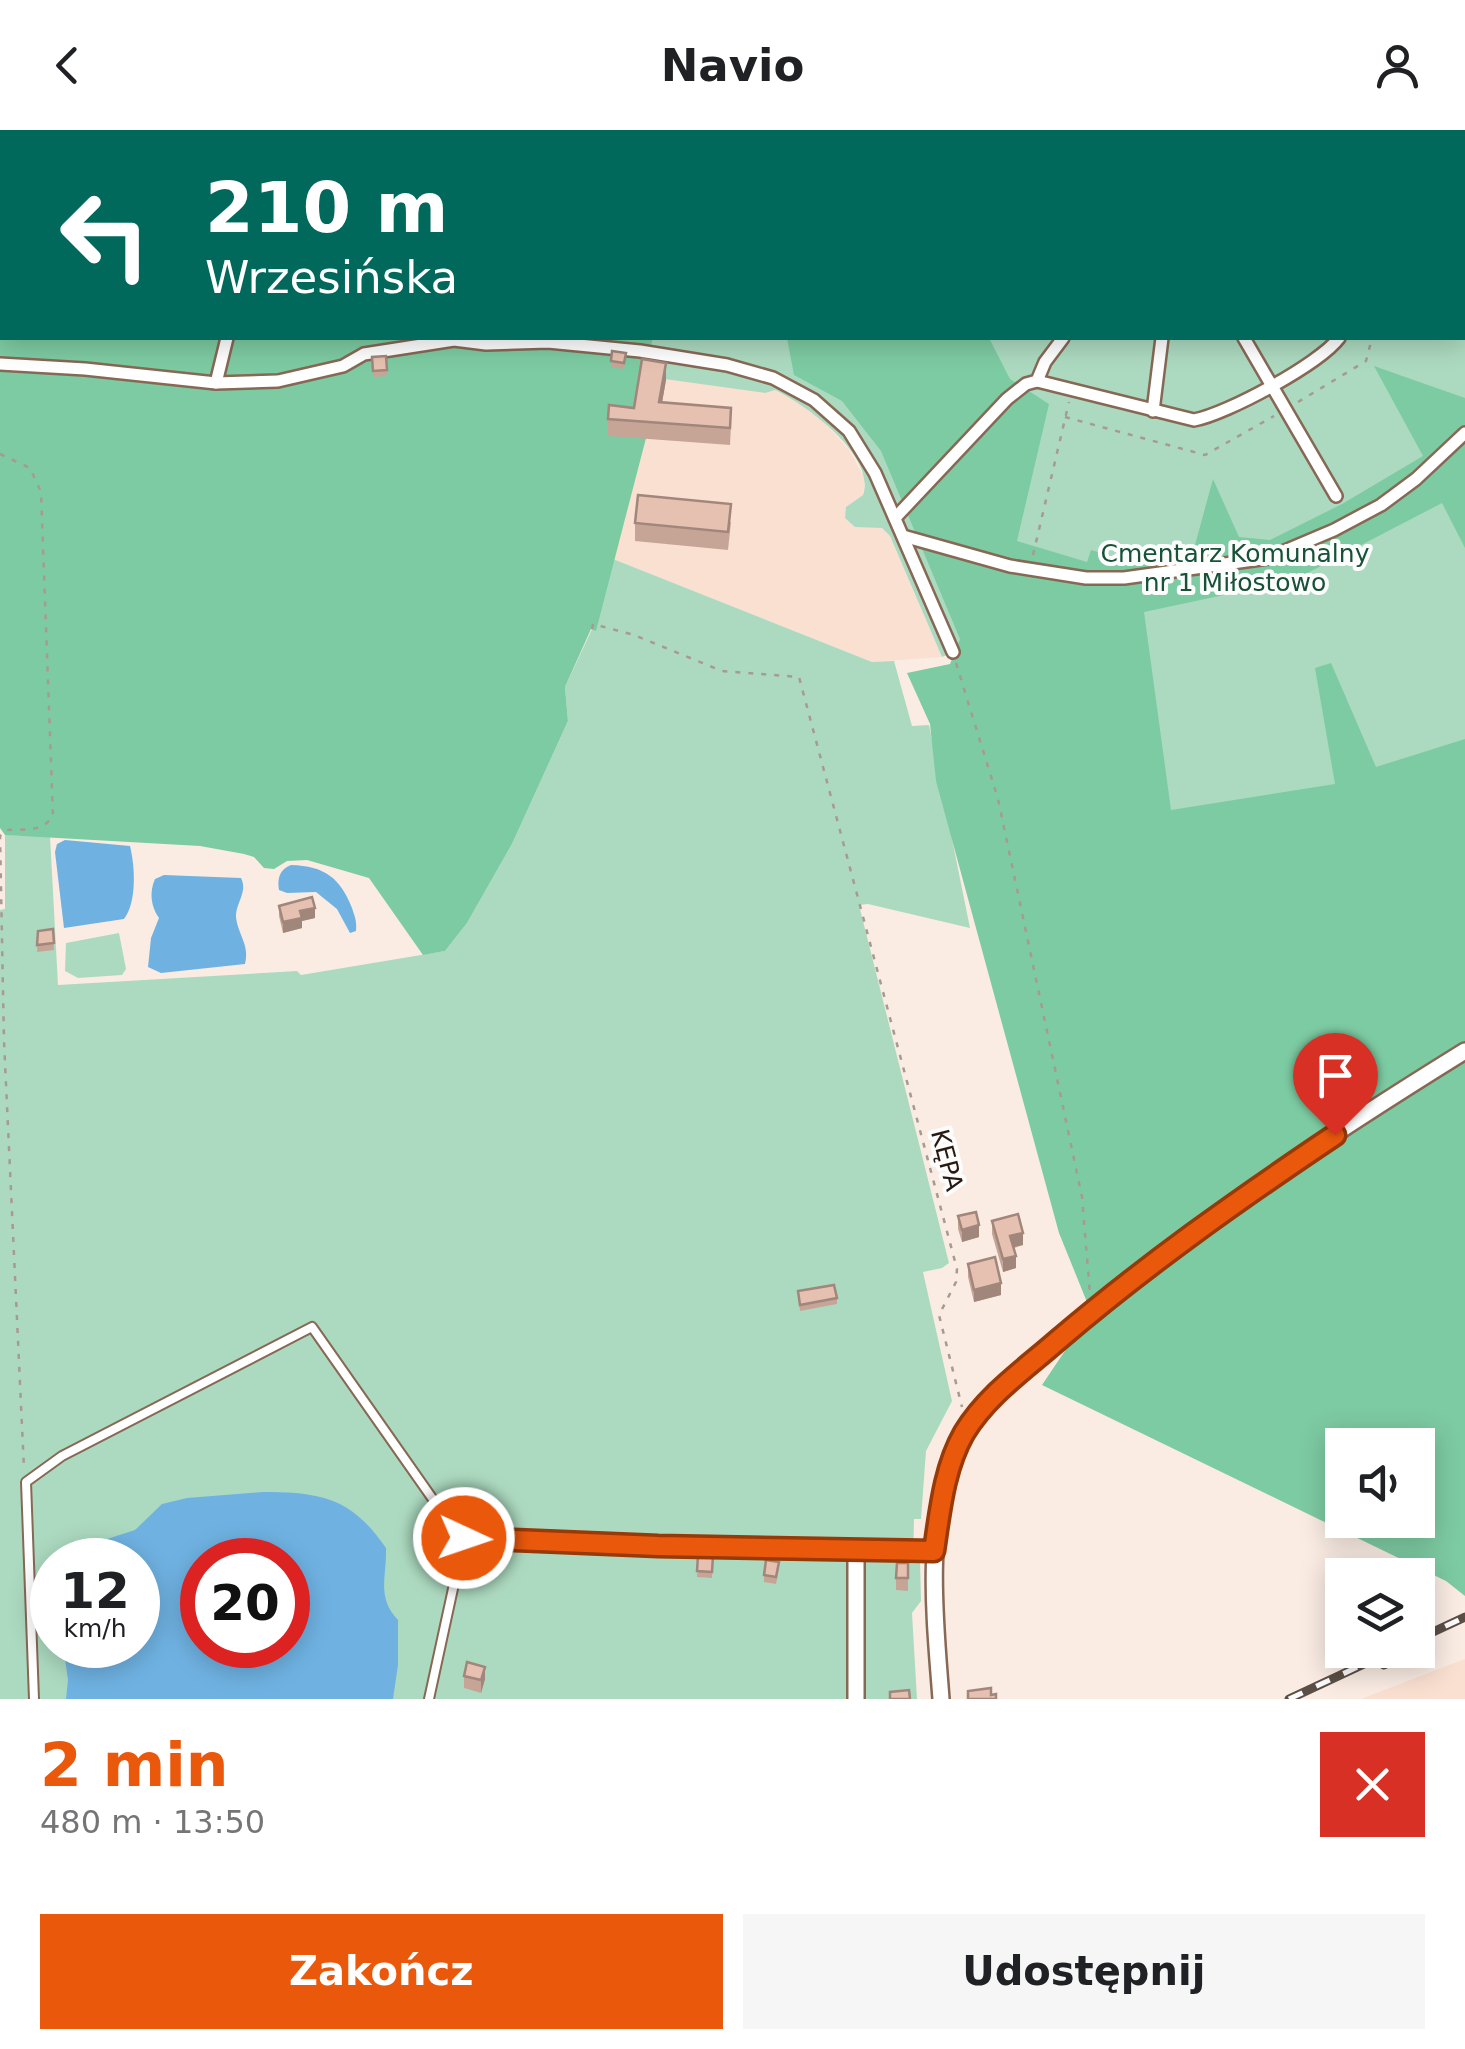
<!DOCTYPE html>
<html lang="pl">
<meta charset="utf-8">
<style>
:root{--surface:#fff;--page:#f6f6f6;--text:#202124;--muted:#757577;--accent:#ea580c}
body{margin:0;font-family:"DejaVu Sans",sans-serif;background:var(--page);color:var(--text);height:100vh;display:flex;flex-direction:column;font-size:38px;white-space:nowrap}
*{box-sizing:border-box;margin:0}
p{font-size:32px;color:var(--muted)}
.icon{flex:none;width:55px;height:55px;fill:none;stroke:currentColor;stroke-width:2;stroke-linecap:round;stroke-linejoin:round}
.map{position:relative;height:1569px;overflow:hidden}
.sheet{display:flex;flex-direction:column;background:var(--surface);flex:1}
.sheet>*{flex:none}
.banner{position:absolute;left:0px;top:0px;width:1465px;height:210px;box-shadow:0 5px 25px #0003;background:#00695c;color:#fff;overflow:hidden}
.buttons{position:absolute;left:1325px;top:1298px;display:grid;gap:20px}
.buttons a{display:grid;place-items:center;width:110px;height:110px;border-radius:0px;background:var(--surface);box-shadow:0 5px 25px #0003;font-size:50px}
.speed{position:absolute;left:30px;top:1408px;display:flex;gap:20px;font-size:50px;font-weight:700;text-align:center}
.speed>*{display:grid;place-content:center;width:130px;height:130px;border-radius:50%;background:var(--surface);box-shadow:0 5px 25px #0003;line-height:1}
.speed small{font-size:25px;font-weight:400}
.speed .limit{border:15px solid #d22;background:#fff;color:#111}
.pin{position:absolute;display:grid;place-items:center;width:85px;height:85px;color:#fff;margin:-102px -42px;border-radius:50% 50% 50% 0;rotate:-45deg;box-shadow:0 0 10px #0007}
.pin .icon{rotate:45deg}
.me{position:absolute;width:110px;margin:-55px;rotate:93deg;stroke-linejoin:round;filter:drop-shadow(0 0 8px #0008)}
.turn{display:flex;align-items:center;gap:35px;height:210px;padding:0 40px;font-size:45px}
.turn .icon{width:130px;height:130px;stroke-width:2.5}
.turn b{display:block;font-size:70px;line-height:85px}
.round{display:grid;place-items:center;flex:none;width:105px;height:105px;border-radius:0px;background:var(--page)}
.overview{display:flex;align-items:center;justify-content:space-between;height:170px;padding:0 40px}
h1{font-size:60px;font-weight:700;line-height:75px;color:var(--accent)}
.action{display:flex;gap:20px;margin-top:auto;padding:20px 40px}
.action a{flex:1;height:115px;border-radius:0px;background:var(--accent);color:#fff;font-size:40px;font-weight:700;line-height:115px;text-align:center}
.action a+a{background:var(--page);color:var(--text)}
header{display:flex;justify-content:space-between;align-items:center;height:130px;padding:0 40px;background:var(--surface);font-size:45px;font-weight:700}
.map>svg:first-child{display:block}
.built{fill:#fae0d1}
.green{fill:#acdac0;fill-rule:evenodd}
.forest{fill:#7dcba2;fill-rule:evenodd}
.water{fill:#6fb2e2;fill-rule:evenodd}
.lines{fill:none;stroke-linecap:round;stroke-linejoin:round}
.service-casing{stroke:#876855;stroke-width:12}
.pedestrian-casing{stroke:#876855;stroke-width:16}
.minor-casing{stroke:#876855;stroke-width:20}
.path{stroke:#a79a91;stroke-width:2.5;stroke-dasharray:5 8;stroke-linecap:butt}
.service{stroke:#fff;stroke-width:8}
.pedestrian{stroke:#fff;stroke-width:11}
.minor{stroke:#fff;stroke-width:15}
.rail-casing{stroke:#5b4e47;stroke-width:9}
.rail{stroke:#fcfcfc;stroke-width:5;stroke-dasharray:15;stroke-linecap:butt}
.wall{fill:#c6a597}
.shaded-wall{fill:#a1867b}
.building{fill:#e6c0b0;stroke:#a1867b;stroke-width:2.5}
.route-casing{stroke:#983908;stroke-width:25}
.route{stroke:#ea580c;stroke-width:18}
.labels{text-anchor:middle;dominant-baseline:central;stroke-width:8;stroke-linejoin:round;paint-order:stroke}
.park-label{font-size:25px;fill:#175238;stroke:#fcfcfc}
.street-label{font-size:25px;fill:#261912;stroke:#fcfcfc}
</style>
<header><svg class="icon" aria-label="back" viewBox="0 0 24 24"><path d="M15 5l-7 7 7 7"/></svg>Navio<svg class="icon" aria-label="person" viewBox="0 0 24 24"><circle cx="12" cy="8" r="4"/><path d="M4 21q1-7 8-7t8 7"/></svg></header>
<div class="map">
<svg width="1465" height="1569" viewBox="0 0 1465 1569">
<rect width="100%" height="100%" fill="#faece3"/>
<!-- built -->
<g class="built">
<polygon points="642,246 775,260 793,269 824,292 850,321 865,349 863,365 846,377 868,397 882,398 890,406 942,527 872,532 613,429 646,308"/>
<polygon points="1465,1529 1465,1569 1361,1569 1449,1535"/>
</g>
<!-- green -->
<g class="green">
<path d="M0,0H1465V680L1195,710L978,511L942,527L890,406L882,398L855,397L845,388L846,377L863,365C877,326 805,274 775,260L765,263L643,246L646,308L613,429L872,532L894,531L912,596L929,595L970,798L868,774L859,775L949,1133L942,1138L923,1142L952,1271L926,1321L921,1389H914L913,1430H920L921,1471L912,1483L917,1569H0V780L5,779V705L50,706L58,855L297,841L301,845L445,821L467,793L512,714L568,591L565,557L592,499L597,500L0,307ZM2,2H1462V208H2ZM52,1430H138V1515H52ZM202,1430H288V1515H202Z"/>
<polygon points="119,803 126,839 122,845 78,848 65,841 66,813"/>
</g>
<!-- forest -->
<g class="forest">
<polygon points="0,0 184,2 2,2 2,208 653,208 642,246 646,308 596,501 591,499 565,557 568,591 512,714 467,793 445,821 423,825 369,748 307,730 287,731 274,739 264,738 254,727 244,724 200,716 5,705 0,698"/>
<path d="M787,208H989L1010,249L1049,274L1017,411L1087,432L1091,420L1135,433L1192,426L1213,349L1239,407L1270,410L1342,374L1423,326L1374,236L1465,268V418L1442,373L1294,450L1144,482L1171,680L1335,654L1315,538L1331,533L1376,637L1465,609V1466L1446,1451L1042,1255L1091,1182L1059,1103L936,651L930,594L907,543L950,534L960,509L881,321L842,271L794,245ZM1342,1315H1418V1390H1342Z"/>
</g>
<!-- water -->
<g class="water">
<path d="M65,710L130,716C135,736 137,772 124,789L64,798L55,722L57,714Z"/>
<path d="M291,735C325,736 340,748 352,778C355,787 357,792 356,801L350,803L337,779L316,762L287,763L279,760C277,748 280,739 291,735Z"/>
<path d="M164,745L241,748C248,762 236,772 236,787C238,805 250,815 245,834L161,843L148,837L151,808L159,788C151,777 149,762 155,749Z"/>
<path d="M263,1362C321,1362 352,1368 386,1418C387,1446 376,1467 398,1490V1535L393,1569H66L68,1550L63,1515H138V1430H81L90,1419L104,1410L135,1400L162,1374L187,1368ZM202,1430H288V1515H202Z"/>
</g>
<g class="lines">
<!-- service casing -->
<g class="service-casing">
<g id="service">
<polyline points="464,1408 856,1421"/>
<polyline points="34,1569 26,1352 62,1326 312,1197 432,1368 464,1408 429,1569"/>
</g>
</g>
<!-- pedestrian casing -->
<g class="pedestrian-casing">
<g id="pedestrian">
<polyline points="201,0 201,2"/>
<polyline points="485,0 486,2"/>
<polyline points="41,2 43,0"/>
<polyline points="356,2 367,0"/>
<polyline points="1198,2 1198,0"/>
<polyline points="1452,2 1461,0"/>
<polyline points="0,118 2,100"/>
<polyline points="1462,157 1465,157"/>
<polyline points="1244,208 1336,366"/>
<polyline points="0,234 85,239 216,253 278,251 343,236 364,224 454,210 486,214 548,212 640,221 727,235 773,248 814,270 849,301 875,343 953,522"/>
<path d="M1037,251L1194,290C1227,284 1319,234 1339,208"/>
<polyline points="216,253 227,208"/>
<polyline points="1153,281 1162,208"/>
<polyline points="895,388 1007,269 1026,254 1037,251 1045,232 1063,208"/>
<polyline points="903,406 1010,436 1086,448 1124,448 1268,428 1334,400 1381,375 1416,349 1465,303"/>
</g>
</g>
<!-- minor casing -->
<g class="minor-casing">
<g id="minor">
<polyline points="856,1569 856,1421 935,1421"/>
<path d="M941,1569C935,1488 924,1398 956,1321C975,1274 1020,1243 1057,1211C1184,1101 1323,1009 1465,921"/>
</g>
</g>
<!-- path -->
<g class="path">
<polyline points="294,0 295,2"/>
<polyline points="390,0 391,2"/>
<polyline points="428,0 429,2"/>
<polyline points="610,0 611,2"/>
<polyline points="741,0 742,2"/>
<polyline points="821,0 821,2"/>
<polyline points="928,0 928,2"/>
<polyline points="217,2 228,0"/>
<polyline points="412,2 421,0"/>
<polyline points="1298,272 1366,231 1372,208"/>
<polyline points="1065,287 1205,325 1274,286"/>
<path d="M0,324L30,338L41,362L53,686C42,703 23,699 6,700L0,706L4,911L24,1339"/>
<polyline points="1033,425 1069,272"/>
<polyline points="592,499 593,494 634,505 722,541 799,547 957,1139 956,1152 939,1185 962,1277"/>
<polyline points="956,533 998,669 1082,1067 1090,1164"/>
</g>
<!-- service -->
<use href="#service" class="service"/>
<!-- pedestrian -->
<use href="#pedestrian" class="pedestrian"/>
<!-- minor -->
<use href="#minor" class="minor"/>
<!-- rail casing -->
<g class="rail-casing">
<g id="rail">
<polyline points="1418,1509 1465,1487"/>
<polyline points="1384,1535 1416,1520"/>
<polyline points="1289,1569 1394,1520"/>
</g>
</g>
<!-- rail -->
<use href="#rail" class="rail"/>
</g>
<!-- wall -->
<g class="wall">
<polygon points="612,221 626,223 624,239 611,237"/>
<polygon points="386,226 387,246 373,247 372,227"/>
<polygon points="666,250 662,272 731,295 730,315 608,306 608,289 634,278"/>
<polygon points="731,392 728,420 635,411 635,393"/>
<polygon points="279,776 315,788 302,791 302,798 283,803 279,786"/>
<polygon points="53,799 54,820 37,822 38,801"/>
<polygon points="958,1086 979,1107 962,1112 958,1099"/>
<polygon points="992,1091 1023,1115 1014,1118 1016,1138 1003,1142 992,1104"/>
<polygon points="968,1134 1001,1165 974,1172 968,1147"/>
<polygon points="798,1161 837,1168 837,1174 800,1181"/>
<polygon points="439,1425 437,1440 426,1437 426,1431"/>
<polygon points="698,1425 713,1426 712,1448 697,1447"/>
<polygon points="908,1433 908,1461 896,1460 896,1448"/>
<polygon points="779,1438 776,1454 764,1452 764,1445"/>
<polygon points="464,1546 485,1549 481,1563 464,1558"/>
</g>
<!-- shaded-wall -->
<g class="shaded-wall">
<polygon points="666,233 666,250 659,290 659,272"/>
<polygon points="315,778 315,788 302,791 302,798 283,803 283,792 300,781"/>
<polygon points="979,1095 979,1107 962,1112 962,1100"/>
<polygon points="1023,1103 1023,1115 1010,1118 1010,1106"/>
<polygon points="1016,1126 1016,1138 1003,1142 1003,1129"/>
<polygon points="1001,1153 1001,1165 974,1172 974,1160"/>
<polygon points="476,1385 476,1391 465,1394 465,1388"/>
<polygon points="485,1537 485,1549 481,1563 481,1550"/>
</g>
<!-- building -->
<g class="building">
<polygon points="612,221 626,223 624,233 611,231"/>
<polygon points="386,226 387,240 373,241 372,227"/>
<polygon points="642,229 666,233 659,272 731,278 730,298 608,289 609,275 634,278"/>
<polygon points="638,365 731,374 728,402 635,393"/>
<polygon points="312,767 315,778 300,781 302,788 283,792 279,776"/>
<polygon points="53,799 54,813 37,815 38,801"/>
<polygon points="976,1082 979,1095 962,1100 958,1086"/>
<polygon points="1018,1084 1023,1103 1010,1106 1016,1126 1003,1129 992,1091"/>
<polygon points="995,1127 1001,1153 974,1160 968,1134"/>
<polygon points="834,1155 837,1168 800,1175 798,1161"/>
<polygon points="470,1367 476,1385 465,1388 459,1371"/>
<polygon points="428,1417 439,1419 437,1433 426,1431"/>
<polygon points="698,1425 713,1426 712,1442 697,1441"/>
<polygon points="766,1430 779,1432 776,1447 764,1445"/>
<polygon points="897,1433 908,1433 908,1448 896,1448"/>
<polygon points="467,1532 485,1537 481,1550 464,1546"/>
<polygon points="991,1558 991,1565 996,1564 996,1569 968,1569 968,1561"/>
<polygon points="909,1560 910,1569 890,1569 890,1562"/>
</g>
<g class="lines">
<!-- route casing -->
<g class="route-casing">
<path id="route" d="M464,1408L658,1416L934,1421C940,1381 944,1338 964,1303C987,1265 1025,1239 1057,1211C1146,1135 1238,1070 1335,1005"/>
</g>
<!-- route -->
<use href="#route" class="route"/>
</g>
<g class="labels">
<!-- park labels -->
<g class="park-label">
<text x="1235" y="423">Cmentarz Komunalny<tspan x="1235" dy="29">nr 1 Miłostowo</tspan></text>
</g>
<!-- street labels -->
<g class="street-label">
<text transform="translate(947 1030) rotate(75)">KĘPA</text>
</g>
</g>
</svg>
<div class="buttons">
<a><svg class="icon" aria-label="sound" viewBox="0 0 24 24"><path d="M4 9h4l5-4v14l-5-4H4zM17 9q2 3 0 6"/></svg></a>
<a><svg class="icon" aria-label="layers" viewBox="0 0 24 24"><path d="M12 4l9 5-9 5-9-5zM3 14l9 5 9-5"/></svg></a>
</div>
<div class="speed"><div>12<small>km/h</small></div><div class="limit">20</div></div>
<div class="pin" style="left:1335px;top:1005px;background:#d93025"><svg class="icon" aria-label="arrive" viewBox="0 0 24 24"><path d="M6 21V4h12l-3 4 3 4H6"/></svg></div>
<svg class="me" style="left:464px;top:1408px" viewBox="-20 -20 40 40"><circle r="17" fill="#ea580c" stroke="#fff" stroke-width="3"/><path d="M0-11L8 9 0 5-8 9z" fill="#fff"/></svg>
<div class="banner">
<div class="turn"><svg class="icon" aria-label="left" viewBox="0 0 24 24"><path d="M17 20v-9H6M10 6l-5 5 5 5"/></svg><div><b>210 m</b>Wrzesińska</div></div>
</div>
</div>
<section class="sheet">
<div class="overview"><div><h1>2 min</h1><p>480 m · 13:50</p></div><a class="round" style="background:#d93025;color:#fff"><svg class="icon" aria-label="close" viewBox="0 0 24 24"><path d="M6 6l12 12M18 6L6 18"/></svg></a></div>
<div class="action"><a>Zakończ</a><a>Udostępnij</a></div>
</section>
